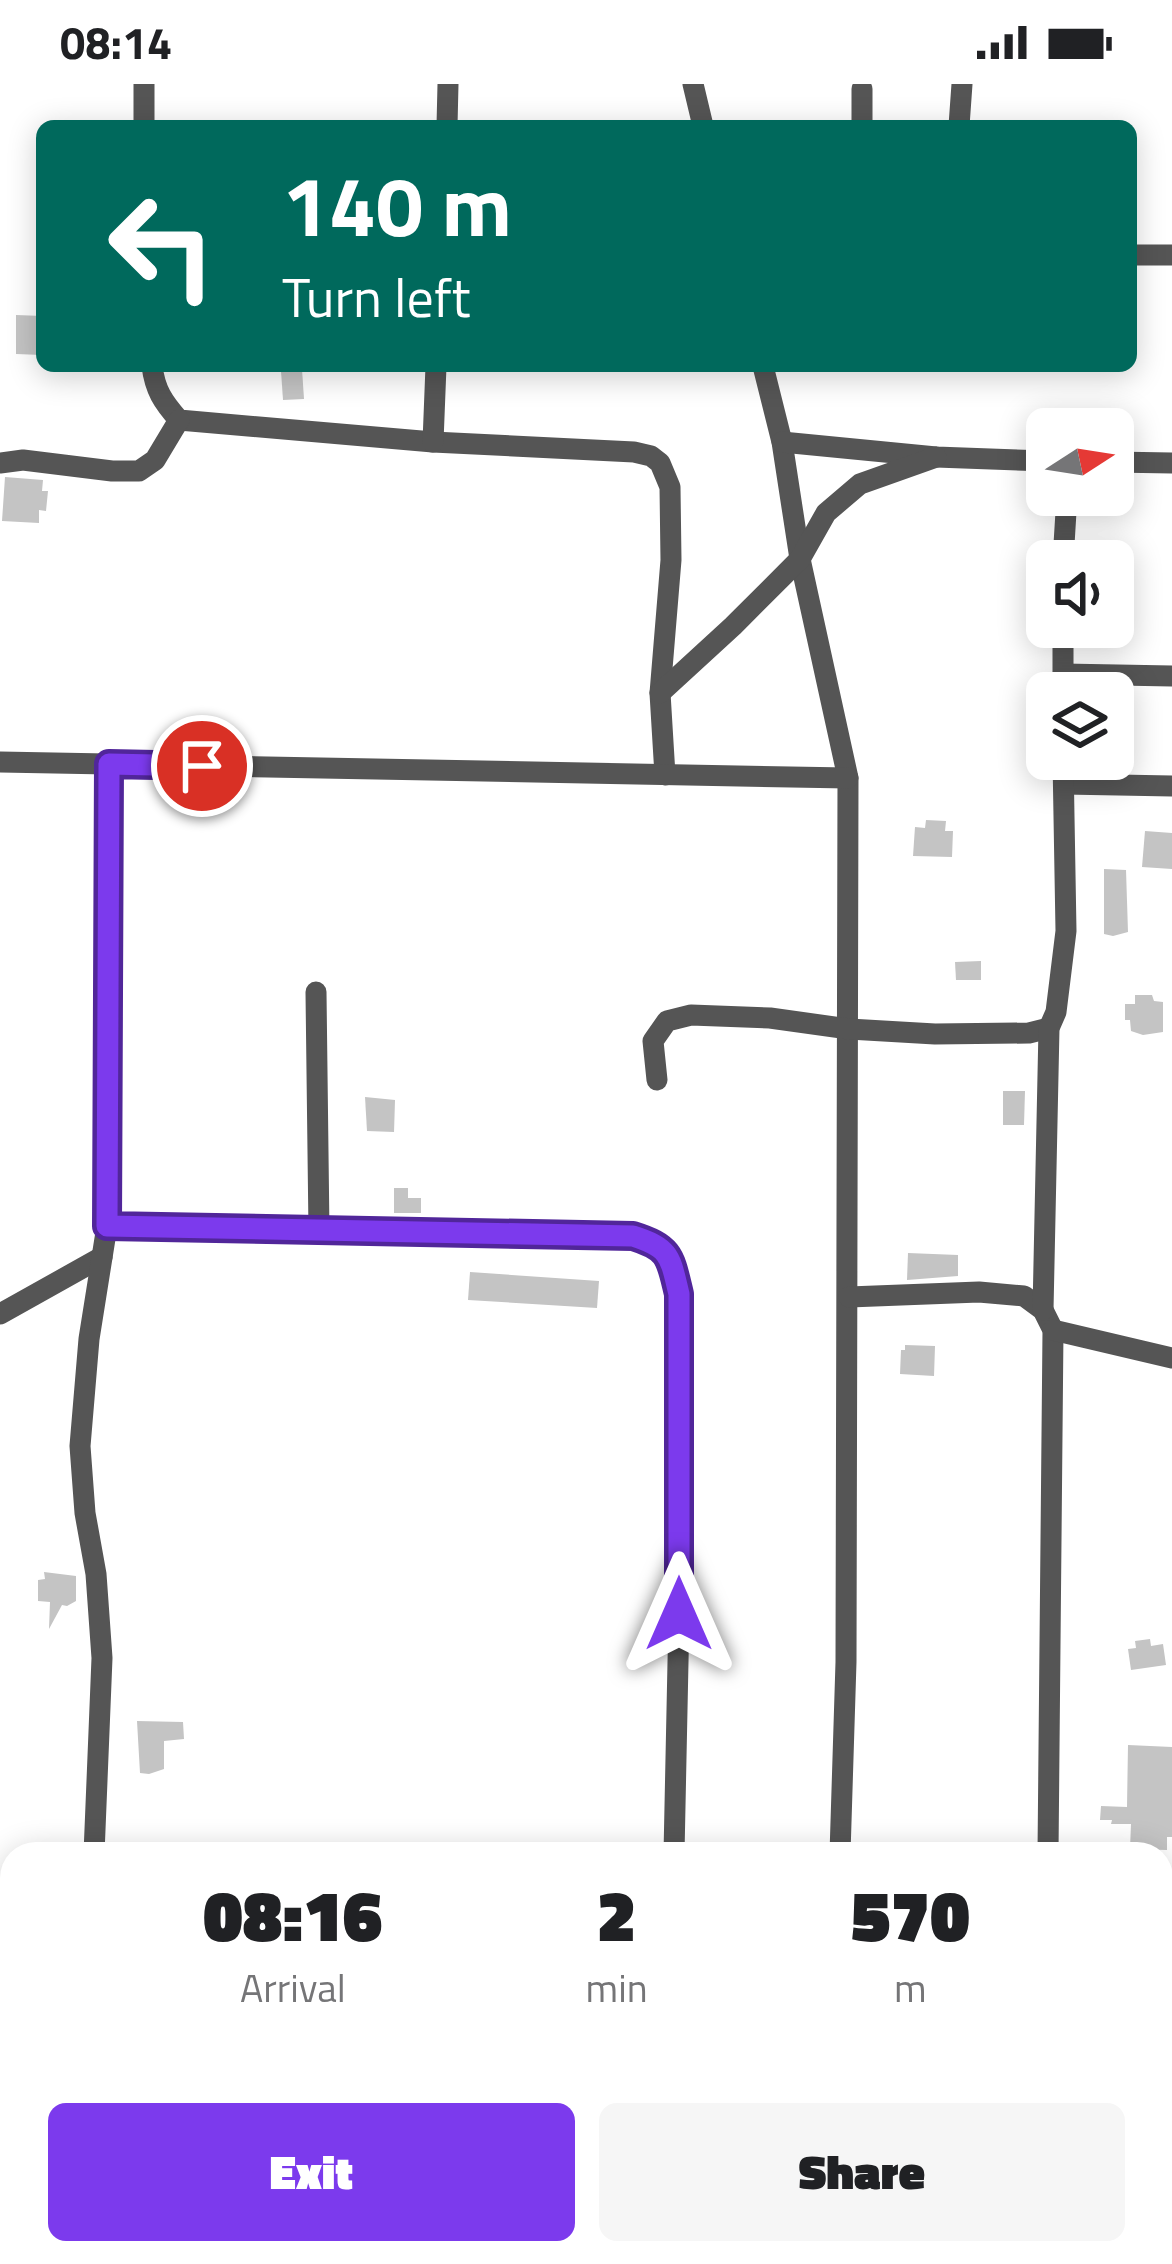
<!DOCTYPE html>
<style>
:root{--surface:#fff;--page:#f6f6f6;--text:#202124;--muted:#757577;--accent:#7c3aed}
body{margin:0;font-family:"Titillium Web",sans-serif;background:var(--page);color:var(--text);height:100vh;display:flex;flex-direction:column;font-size:45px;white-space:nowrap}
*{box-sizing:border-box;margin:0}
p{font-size:39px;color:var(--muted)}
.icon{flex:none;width:66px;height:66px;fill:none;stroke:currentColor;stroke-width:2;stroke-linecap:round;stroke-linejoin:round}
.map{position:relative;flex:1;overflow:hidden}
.drawer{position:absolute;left:0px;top:1758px;width:1173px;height:423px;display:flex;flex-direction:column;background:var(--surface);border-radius:36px 36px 0 0;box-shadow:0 6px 30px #0003}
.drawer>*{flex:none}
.top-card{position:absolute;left:36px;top:36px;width:1101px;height:252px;border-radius:18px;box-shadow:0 6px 30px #0003;background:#00695c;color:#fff;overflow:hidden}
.needle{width:78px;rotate:78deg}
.controls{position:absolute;left:1026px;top:324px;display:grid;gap:24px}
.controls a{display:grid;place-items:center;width:108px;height:108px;border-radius:18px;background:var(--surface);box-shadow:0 6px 30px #0003;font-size:60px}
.pin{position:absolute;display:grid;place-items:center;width:102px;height:102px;color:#fff;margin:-51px;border:6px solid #fff;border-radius:50%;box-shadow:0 3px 12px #0007}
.me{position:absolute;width:132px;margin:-66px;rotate:0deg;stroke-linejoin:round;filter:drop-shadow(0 0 9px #0008)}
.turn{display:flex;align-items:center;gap:42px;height:252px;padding:0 48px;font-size:54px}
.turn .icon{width:156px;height:156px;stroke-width:2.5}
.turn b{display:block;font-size:84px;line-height:102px}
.eta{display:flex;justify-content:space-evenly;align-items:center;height:204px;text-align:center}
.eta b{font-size:72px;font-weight:800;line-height:84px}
.button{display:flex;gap:24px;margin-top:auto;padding:24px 48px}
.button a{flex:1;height:138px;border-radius:18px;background:var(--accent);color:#fff;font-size:48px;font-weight:800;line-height:138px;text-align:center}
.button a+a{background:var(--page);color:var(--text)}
.status{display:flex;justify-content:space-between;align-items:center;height:84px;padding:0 60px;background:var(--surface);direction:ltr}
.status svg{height:33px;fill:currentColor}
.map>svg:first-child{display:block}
.building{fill:#c4c4c4}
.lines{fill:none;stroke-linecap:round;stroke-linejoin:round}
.minor{stroke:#555;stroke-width:21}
.route-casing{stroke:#51269a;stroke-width:30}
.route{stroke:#7c3aed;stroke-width:21}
</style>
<div class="status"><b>08:14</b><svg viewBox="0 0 49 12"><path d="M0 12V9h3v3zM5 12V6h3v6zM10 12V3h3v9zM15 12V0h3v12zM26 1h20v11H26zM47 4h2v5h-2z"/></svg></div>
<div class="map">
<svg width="1172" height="2180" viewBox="0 0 1172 2180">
<rect width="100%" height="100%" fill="#fff"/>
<!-- building -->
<g class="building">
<polygon points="16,231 42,232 42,271 16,270"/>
<polygon points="302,285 304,315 283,316 281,287"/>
<polygon points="5,393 43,396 42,407 48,407 46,427 39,426 39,439 2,437"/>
<polygon points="926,736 946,737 945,747 953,747 952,773 913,772 915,743 925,744"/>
<polygon points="1145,747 1172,749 1172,785 1142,783"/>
<polygon points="1104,785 1126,786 1128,848 1113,852 1104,850"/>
<polygon points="981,877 981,896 956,896 955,878"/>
<polygon points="1135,911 1152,911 1154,917 1163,918 1163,948 1143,951 1131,947 1130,936 1125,936 1125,920 1135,920"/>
<polygon points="1003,1007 1025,1007 1024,1041 1003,1041"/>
<polygon points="365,1013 395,1016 394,1048 367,1047"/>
<polygon points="394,1104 408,1104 408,1114 421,1114 421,1129 394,1129"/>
<polygon points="908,1169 958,1171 958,1192 907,1196"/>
<polygon points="470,1188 599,1197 597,1224 468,1216"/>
<polygon points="905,1261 935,1262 934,1292 900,1290 901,1266 905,1266"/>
<polygon points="44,1488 76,1492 76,1517 67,1522 62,1521 49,1545 50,1518 38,1517 38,1496 45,1495"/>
<polygon points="1150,1555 1151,1562 1163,1560 1166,1581 1131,1586 1128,1565 1136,1564 1135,1557"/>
<polygon points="137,1637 183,1638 184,1655 164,1657 164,1685 149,1690 140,1689"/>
<polygon points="1128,1661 1172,1663 1172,1753 1167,1753 1167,1766 1130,1765 1131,1740 1111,1740 1112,1736 1100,1736 1101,1722 1127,1723"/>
</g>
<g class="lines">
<!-- minor -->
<g class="minor">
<polyline points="144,0 144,42"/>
<polyline points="693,0 703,42"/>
<polyline points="447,42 448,0"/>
<polyline points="862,42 862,5"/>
<polyline points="959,42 962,0"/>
<polyline points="1131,171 1172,171"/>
<path d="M152,282C155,306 163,318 179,336L433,358L634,368L651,372L660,379L670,403L671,476L660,609L665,691"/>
<polyline points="763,282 782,358 800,475 848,694 846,1578 840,1770"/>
<polyline points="433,358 436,282"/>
<polyline points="782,358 936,373 1047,377"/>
<polyline points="1113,378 1172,379"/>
<polyline points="0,379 23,376 112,387 139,387 155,376 179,336"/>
<polyline points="1063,477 1067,411"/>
<polyline points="1063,590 1172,592"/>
<polyline points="660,609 733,542 800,475 826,429 860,400 936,373"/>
<polyline points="1063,609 1063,543"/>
<polyline points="0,678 848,694"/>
<polyline points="1064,700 1172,702"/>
<polyline points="316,908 319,1148"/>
<polyline points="657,996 653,957 667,937 691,931 770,934 849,945 935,950 1029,949 1049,944"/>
<path d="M107,1142L633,1152C671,1164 670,1173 679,1210V1530L674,1770"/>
<polyline points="849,1213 979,1208 1024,1212 1043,1226 1053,1246 1048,1770"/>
<polyline points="1043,1226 1049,944 1056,928 1066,847 1063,675"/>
<polyline points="0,1230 102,1173"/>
<polyline points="1053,1246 1172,1274"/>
<polyline points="94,1770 102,1574 96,1490 85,1429 80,1362 89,1255 107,1142 109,680"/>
<polyline points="1161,1935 1172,1940"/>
<polyline points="286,2169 308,2180"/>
<polyline points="1045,2169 1046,2180"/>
<polyline points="666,2180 666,2169"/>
<polyline points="832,2180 832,2169"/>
</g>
</g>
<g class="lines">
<!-- route casing -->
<g class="route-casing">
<path id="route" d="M202,682L109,680L107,1142L633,1152C671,1164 670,1173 679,1210V1530"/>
</g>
<!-- route -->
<use href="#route" class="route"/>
</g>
</svg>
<div class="controls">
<a><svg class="needle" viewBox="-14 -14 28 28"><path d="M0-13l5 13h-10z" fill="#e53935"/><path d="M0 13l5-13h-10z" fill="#757577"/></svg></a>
<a><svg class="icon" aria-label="sound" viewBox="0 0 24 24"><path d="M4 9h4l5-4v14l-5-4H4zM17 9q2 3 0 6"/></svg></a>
<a><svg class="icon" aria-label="layers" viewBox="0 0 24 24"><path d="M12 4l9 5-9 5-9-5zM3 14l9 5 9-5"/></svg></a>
</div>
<div class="pin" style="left:202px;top:682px;background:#d93025"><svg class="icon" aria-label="arrive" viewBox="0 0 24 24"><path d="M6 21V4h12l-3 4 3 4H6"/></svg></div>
<svg class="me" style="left:679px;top:1530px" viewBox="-20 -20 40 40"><path d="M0-17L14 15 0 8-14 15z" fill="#7c3aed" stroke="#fff" stroke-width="4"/></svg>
<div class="top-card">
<div class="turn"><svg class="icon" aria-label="left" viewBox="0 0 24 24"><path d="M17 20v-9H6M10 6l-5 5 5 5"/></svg><div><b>140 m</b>Turn left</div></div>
</div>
<section class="drawer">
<div class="eta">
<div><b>08:16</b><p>Arrival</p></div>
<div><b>2</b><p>min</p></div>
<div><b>570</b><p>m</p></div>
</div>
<div class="button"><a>Exit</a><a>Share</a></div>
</section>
</div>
